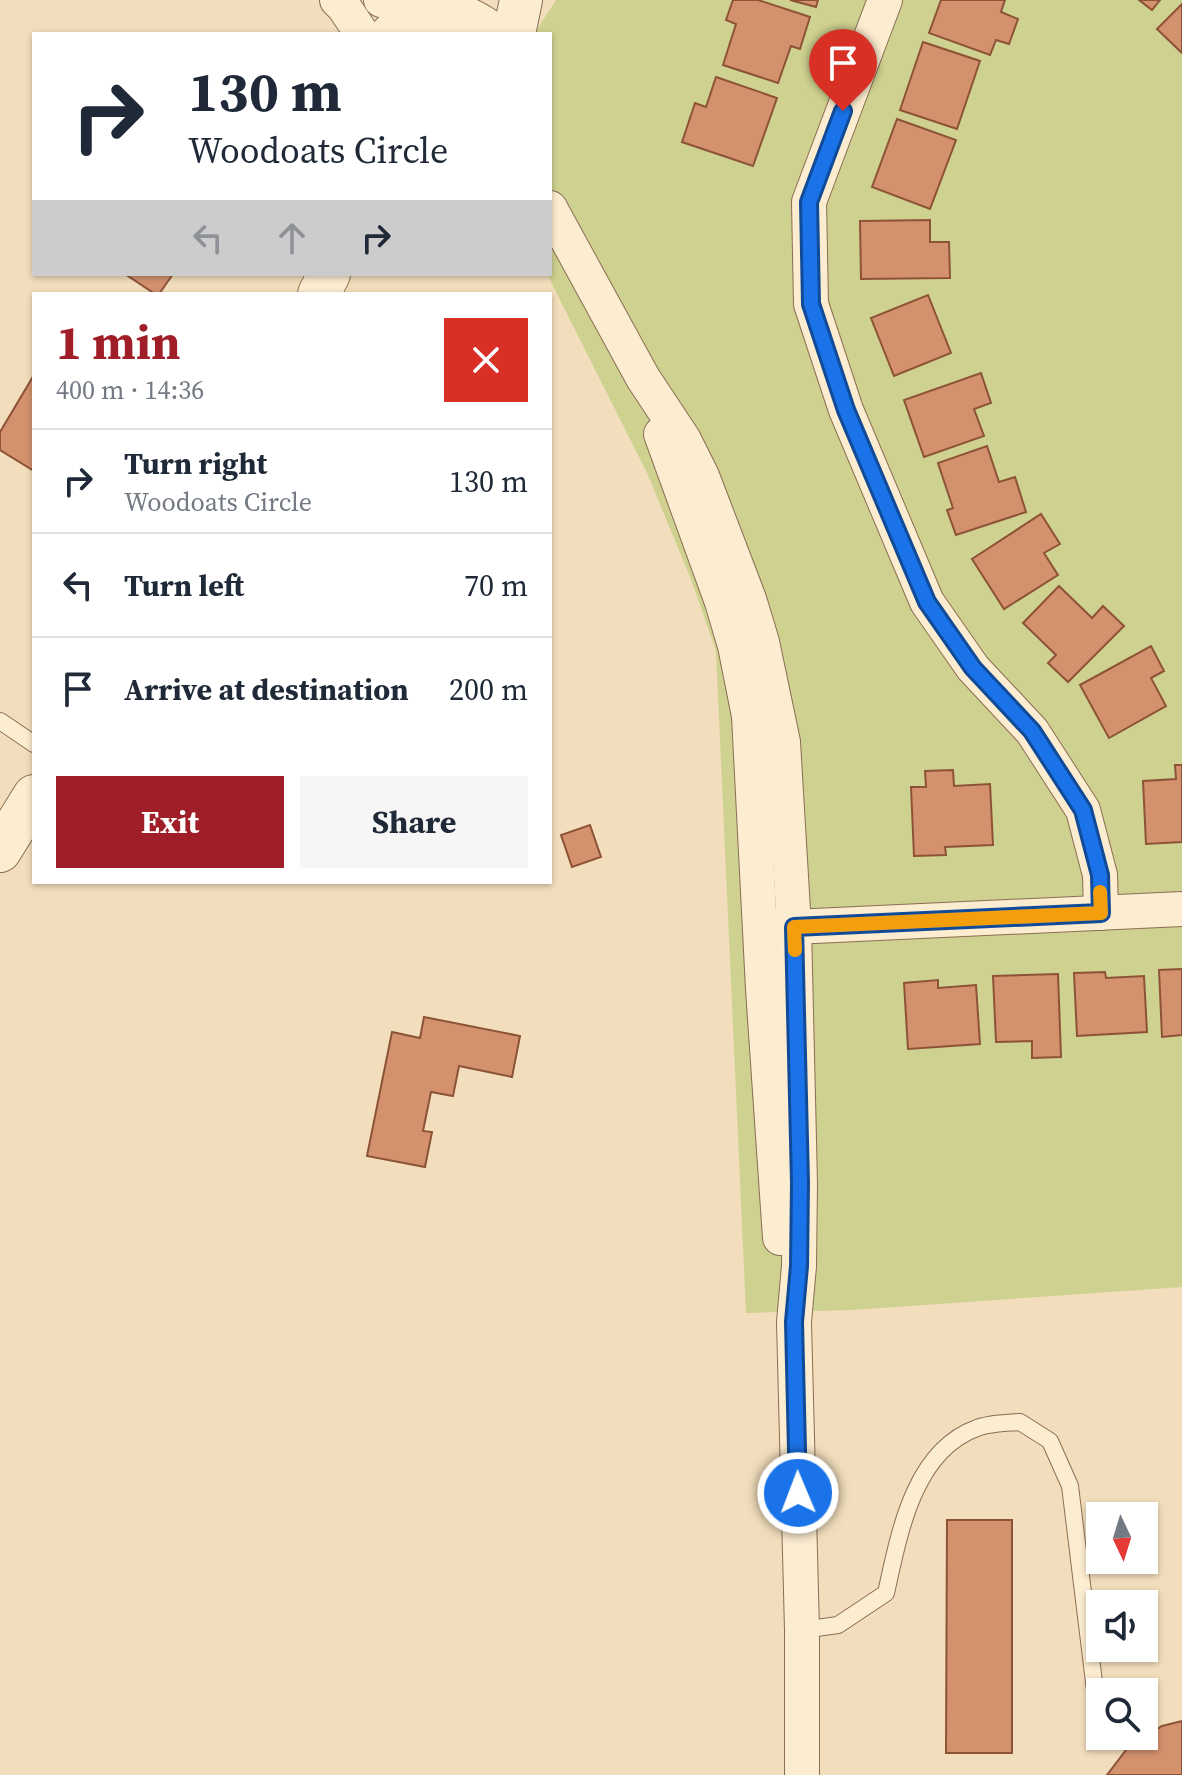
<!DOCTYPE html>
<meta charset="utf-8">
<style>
:root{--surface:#fff;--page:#f6f6f7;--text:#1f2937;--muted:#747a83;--line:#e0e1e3;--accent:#a01e27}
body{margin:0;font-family:"Source Serif 4",serif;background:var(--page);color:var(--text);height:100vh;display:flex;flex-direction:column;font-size:30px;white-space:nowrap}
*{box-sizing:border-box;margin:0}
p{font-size:26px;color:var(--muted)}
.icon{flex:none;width:44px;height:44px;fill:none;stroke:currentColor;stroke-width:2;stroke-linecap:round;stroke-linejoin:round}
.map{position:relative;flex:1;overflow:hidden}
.details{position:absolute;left:32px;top:292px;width:520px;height:592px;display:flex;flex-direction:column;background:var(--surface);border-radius:0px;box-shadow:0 2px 6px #0004}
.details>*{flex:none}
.guide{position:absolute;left:32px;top:32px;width:520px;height:244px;border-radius:0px;box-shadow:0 2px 6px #0004;background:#fff;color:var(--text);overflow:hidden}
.needle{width:52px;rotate:176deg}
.buttons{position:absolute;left:1086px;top:1502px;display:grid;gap:16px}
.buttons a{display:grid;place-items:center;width:72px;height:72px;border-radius:0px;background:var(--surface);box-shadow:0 2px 6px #0004;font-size:40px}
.pin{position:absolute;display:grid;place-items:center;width:68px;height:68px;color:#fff;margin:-82px -34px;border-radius:50% 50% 50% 0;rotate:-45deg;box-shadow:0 0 8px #0007}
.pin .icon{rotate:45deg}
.me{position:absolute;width:88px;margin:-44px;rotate:359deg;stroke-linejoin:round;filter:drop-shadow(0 0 6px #0008)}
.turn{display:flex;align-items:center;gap:28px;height:168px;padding:0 24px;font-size:36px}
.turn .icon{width:104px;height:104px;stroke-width:2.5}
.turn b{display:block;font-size:56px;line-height:68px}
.lanes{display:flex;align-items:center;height:76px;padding:0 24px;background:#0003;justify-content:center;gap:40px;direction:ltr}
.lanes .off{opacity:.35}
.round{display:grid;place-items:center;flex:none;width:84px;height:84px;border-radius:0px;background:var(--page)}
.overview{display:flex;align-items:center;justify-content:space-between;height:136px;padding:0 24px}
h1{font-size:48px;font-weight:700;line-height:60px;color:var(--accent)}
.primary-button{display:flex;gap:16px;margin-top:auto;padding:16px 24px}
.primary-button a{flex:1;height:92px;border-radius:0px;background:var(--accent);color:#fff;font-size:32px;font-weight:700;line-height:92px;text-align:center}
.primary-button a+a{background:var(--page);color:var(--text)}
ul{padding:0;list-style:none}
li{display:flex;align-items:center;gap:24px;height:104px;padding:0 24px;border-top:2px solid var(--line)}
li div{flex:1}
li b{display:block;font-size:30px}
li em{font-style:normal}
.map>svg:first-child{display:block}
.green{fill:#ced18f}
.building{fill:#d4916e;stroke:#8d5337;stroke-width:2}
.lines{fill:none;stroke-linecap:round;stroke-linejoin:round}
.service-casing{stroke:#8b6d54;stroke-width:18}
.minor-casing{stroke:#8b6d54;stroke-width:36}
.tertiary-casing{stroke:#8b6d54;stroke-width:44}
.service{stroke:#fcecd0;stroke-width:16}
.minor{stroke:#fcecd0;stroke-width:34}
.tertiary{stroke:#fcecd0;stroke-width:42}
.route-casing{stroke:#114b97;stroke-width:20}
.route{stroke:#1a73e8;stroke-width:14}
.slow{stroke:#f59e0b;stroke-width:14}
</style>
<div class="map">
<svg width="1182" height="1775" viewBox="0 0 1182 1775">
<rect width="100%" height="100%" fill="#f2debc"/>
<!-- green -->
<polygon class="green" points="556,0 1182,0 1182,1287 851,1310 746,1313 716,651 692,582 648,475 547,274 550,274 550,34 534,34"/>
<!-- building -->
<g class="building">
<polygon points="733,0 758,0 810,17 800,49 791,46 778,83 723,65 736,24 726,20"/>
<polygon points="790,0 818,0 816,7"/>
<polygon points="941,0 1005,0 1001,12 1018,19 1009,44 996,40 990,55 929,33"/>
<polygon points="1139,0 1160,0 1152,10"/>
<polygon points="1182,4 1182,53 1157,29"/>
<polygon points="923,42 980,61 957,129 900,110"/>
<polygon points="716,77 777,98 753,166 682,142 695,103 706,107"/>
<polygon points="897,119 956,140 930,209 872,187"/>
<polygon points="930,220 930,242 949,242 950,278 861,279 860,221"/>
<polygon points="125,274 173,274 159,294 155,294"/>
<polygon points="928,295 951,353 894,376 871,318"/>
<polygon points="981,373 991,403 974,409 984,436 924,457 904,400"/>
<polygon points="34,375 34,471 0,450 0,432"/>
<polygon points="987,446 999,482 1015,477 1026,512 956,535 947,510 953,508 938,463"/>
<polygon points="1041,514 1060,544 1044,553 1058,575 1004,609 972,559"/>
<polygon points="1059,586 1092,618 1103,606 1124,626 1068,682 1048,663 1056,655 1023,623"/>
<polygon points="1151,646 1164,671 1151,678 1166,706 1109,738 1080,685"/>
<polygon points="1175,765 1182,765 1182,842 1146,844 1143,781 1176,779"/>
<polygon points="953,770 954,786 990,784 993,845 945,847 946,855 914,856 911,787 926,787 925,771"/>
<polygon points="590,825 601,857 572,867 561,835"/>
<polygon points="1182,969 1182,1035 1162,1037 1159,970"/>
<polygon points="1105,972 1106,978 1144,976 1147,1032 1077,1036 1074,973"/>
<polygon points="1058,974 1061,1057 1032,1058 1032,1041 996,1042 993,976"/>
<polygon points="938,980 938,988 976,985 980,1044 908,1049 904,983"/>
<polygon points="424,1017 520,1036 512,1077 459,1066 453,1096 431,1092 423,1131 432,1132 425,1167 367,1156 392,1032 420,1038"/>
<polygon points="947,1520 1012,1520 1012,1753 946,1753"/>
<polygon points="1182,1721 1182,1775 1107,1775 1126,1750 1162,1726"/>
</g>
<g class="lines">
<!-- service casing -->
<g class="service-casing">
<g id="service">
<polyline points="0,721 34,744"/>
<path d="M802,1630L838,1625L886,1593C899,1535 913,1451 977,1428C989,1423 1006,1423 1020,1422L1050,1441L1070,1486L1100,1731"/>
</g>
</g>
<!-- minor casing -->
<g class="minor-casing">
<g id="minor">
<polyline points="337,0 344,7 362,34"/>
<polyline points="381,0 432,13"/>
<polyline points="885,0 809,202 811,304 846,410 927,602 973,668 1032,731 1083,810 1100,875 1101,913"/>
<polyline points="550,208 643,378 684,440 702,476 749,599 762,642 783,742 794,927 800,1183 799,1266 794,1322 802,1630 802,1775"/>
<polyline points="661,434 722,602 735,646 749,716 763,989 780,1238"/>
<polyline points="771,928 1182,909"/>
</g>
</g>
<!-- tertiary casing -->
<g class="tertiary-casing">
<g id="tertiary">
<path d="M392,34C427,5 458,7 492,34"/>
<polyline points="514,34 521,0"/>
<polyline points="319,294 329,274"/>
<polyline points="0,851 34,796"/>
</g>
</g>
<!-- service -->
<use href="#service" class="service"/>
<!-- minor -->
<use href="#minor" class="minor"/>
<!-- tertiary -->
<use href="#tertiary" class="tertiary"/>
</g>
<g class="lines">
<!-- route casing -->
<g class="route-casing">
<polyline id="route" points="798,1493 794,1322 799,1266 800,1183 794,927 1101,913 1100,875 1083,810 1032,731 973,668 927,602 846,410 811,304 809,202 843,111"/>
</g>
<!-- route -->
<use href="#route" class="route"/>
<!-- slow -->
<polyline class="slow" points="795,950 794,927 1101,913 1100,892"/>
</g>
</svg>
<div class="buttons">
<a><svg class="needle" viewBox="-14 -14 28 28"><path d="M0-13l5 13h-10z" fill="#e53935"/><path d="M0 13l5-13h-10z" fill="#747a83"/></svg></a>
<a><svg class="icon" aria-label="sound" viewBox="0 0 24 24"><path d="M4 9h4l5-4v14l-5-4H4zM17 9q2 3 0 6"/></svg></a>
<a><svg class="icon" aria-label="search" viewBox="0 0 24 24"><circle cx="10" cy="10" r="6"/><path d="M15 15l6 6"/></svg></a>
</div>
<div class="pin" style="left:843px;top:111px;background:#d93025"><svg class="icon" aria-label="arrive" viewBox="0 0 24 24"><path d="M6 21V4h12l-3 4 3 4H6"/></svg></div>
<svg class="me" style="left:798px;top:1493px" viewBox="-20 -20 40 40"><circle r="17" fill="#1a73e8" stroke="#fff" stroke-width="3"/><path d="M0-11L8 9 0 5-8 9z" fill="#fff"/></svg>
<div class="guide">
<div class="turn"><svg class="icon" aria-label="right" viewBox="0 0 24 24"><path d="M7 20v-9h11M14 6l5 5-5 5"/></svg><div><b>130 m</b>Woodoats Circle</div></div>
<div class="lanes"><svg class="icon off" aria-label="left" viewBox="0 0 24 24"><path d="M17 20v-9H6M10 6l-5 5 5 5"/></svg><svg class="icon off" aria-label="ahead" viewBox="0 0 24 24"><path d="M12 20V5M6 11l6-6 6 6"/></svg><svg class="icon" aria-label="right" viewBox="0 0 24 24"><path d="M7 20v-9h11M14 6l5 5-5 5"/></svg></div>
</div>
<section class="details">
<div class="overview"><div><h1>1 min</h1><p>400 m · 14:36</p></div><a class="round" style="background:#d93025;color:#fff"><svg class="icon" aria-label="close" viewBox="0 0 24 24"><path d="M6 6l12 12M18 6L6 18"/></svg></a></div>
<ul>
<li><svg class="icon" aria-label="right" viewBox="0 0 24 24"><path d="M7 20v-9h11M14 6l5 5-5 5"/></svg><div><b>Turn right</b><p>Woodoats Circle</p></div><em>130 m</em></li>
<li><svg class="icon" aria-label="left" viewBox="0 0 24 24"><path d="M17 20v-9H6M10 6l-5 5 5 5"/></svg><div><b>Turn left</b></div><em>70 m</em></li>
<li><svg class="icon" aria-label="arrive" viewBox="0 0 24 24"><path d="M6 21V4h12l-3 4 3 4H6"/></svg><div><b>Arrive at destination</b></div><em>200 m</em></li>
</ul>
<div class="primary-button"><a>Exit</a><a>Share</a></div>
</section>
</div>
